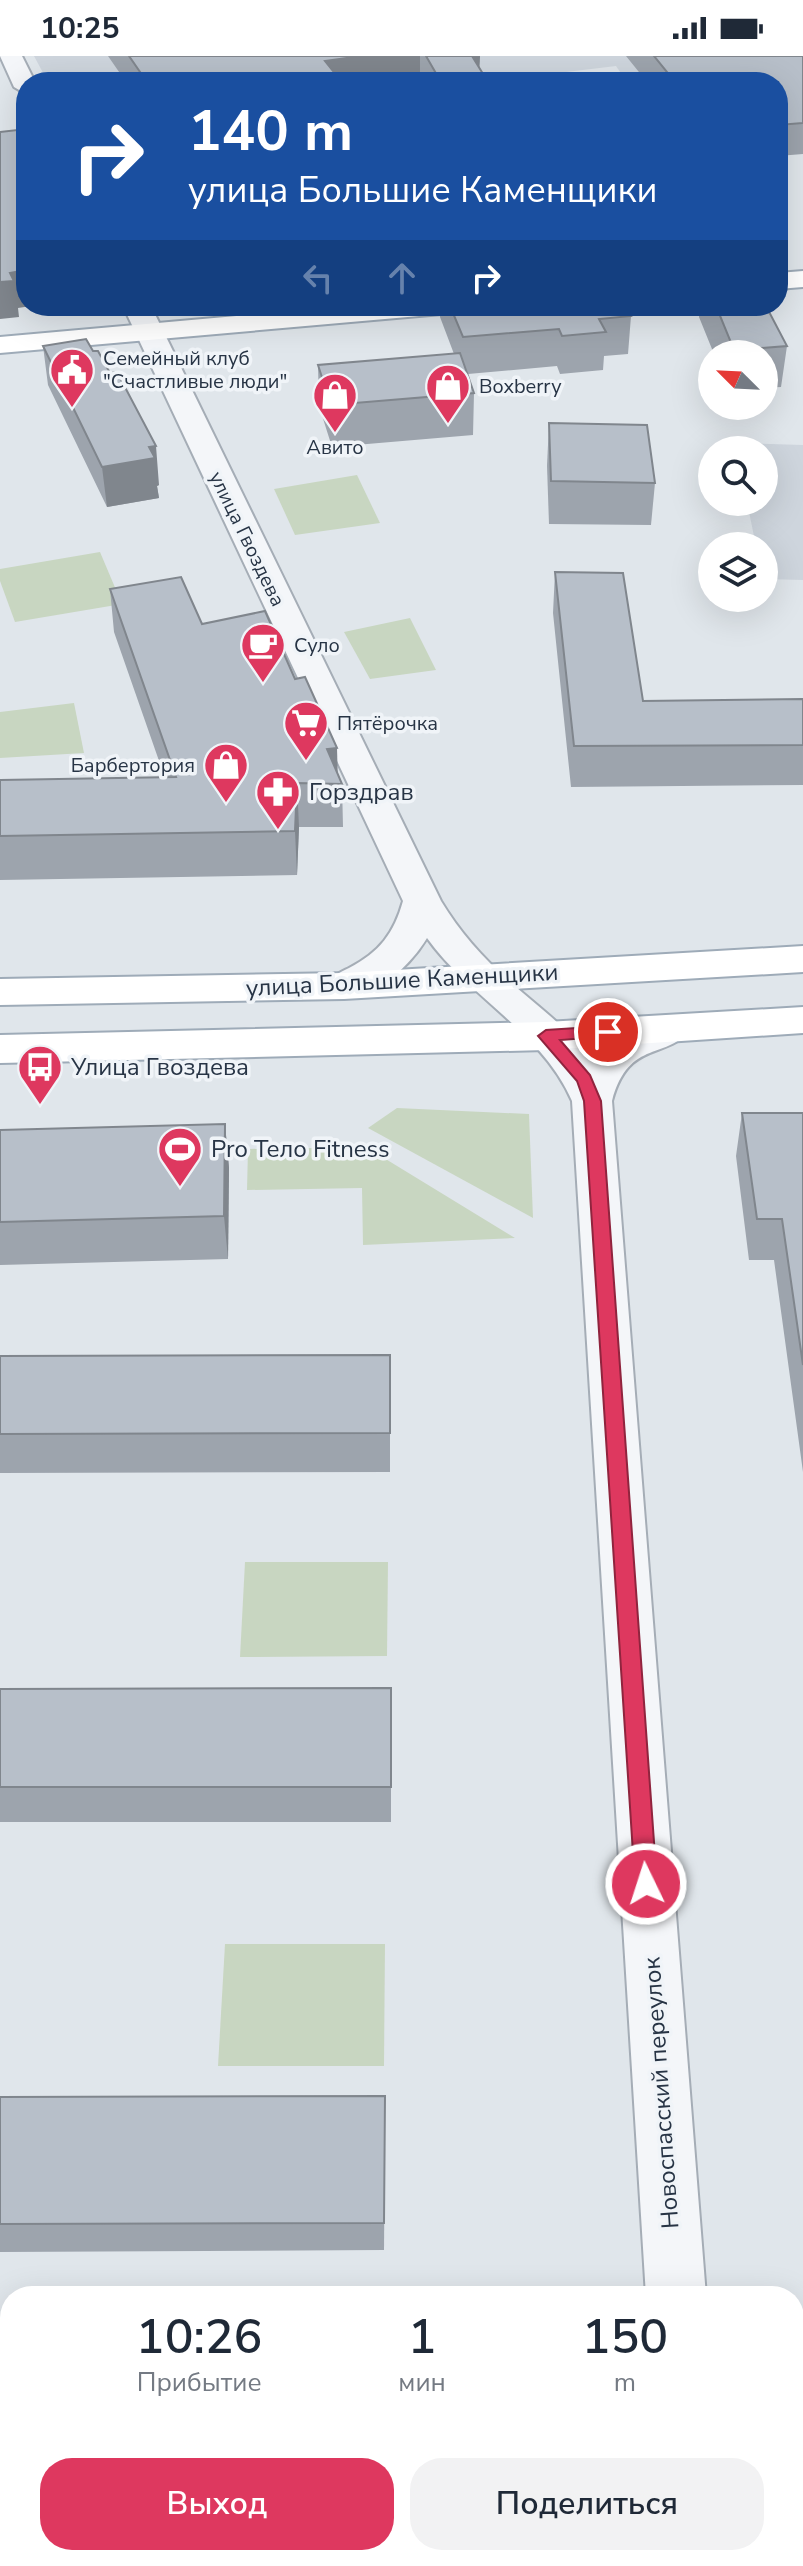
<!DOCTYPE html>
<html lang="ru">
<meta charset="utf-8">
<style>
:root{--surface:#fff;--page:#f2f2f3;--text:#1f2937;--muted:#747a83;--accent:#de385f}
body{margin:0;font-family:"Nunito Sans",sans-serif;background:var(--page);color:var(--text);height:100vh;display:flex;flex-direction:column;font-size:30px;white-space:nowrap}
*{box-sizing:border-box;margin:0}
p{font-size:26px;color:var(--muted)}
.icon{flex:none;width:44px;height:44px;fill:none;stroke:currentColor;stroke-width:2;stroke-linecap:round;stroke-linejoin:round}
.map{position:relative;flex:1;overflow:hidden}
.panel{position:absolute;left:0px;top:2230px;width:804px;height:280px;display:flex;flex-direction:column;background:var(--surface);border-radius:32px 32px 0 0;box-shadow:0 8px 32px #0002}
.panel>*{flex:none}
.guide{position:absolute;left:16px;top:16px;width:772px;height:244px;border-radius:32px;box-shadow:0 8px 32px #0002;background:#1a4fa0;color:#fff;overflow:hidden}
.needle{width:52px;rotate:294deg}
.fabs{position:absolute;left:698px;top:284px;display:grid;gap:16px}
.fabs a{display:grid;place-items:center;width:80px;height:80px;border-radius:50%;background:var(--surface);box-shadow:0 8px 32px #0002;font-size:40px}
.pin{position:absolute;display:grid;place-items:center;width:68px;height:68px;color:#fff;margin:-34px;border:4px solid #fff;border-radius:50%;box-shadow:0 2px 8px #0007}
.me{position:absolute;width:88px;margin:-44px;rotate:356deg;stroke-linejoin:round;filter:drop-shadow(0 0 6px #0008)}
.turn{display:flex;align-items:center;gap:28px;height:168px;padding:0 40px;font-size:36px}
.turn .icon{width:104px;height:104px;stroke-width:2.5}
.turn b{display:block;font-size:56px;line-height:68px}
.lanes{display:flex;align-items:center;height:76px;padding:0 40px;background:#0003;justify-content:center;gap:40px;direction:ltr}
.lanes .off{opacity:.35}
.eta{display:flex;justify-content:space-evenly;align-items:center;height:136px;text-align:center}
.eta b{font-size:48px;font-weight:600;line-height:56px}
.button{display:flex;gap:16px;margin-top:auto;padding:16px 40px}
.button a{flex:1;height:92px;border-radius:32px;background:var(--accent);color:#fff;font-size:32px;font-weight:600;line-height:92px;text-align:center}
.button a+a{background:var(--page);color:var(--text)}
.status{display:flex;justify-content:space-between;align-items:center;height:56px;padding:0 40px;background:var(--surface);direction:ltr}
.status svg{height:22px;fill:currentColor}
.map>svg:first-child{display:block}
.built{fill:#ced5dd}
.green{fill:#c8d6c1}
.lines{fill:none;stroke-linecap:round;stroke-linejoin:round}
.minor-casing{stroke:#a5adb6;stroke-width:4}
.major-casing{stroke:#9eabb8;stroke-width:4}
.minor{fill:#f4f6f9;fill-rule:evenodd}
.major{fill:#fff;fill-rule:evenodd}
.wall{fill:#9da4ad}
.shaded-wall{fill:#80868d}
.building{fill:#b7bfc9;stroke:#80868d;stroke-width:2}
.route{fill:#de385f;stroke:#90243e;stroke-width:2}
.labels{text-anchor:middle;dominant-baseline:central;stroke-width:7;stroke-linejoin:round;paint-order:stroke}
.far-poi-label{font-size:20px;fill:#273445;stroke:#f0f4f8;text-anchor:start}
.far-street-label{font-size:20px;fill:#273445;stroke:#f0f4f8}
.poi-label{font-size:24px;fill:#273445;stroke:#f0f4f8;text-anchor:start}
.street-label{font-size:24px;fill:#273445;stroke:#f0f4f8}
</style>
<div class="status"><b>10:25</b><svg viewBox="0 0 49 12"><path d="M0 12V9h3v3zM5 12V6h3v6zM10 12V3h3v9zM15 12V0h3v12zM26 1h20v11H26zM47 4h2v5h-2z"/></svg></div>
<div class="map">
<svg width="803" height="2510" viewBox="0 0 803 2510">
<rect width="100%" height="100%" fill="#e0e6eb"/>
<!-- built -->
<g class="built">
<polygon points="34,0 803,0 778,26 627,26 616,10 484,26 48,26"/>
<polygon points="735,387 803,389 803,524 764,523 764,490 756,490 747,446 764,446 764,394 737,394"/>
</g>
<!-- green -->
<g class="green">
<polygon points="357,419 380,467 295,479 274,433"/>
<polygon points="100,496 122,548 15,566 0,525 0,513"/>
<polygon points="410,562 436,614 370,623 344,576"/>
<polygon points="74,647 84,697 0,702 0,656"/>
<polygon points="397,1052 529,1058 533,1162 368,1072"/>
<polygon points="366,1091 515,1182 363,1189 362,1132 247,1134 248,1093"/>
<polygon points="245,1506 388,1506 387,1600 240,1601"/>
<polygon points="225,1888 385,1888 384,2010 218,2010"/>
</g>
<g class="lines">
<!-- minor casing -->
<g class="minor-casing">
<g id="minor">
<polygon points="0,0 22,0 35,26 26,26 26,38 14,31"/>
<path d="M123,250H151L441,845C459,875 483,902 509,925C537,950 569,972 590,1003C608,978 653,954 684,962L690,972C670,1005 629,981 612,1045L706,2240H646L572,1045C543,977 469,941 427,882C409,912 368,950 330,939L325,930C331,920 339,917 349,912C380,896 394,877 403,845Z"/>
<rect x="662" y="2500" width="64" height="10"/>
</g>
</g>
<!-- major casing -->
<g class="major-casing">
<g id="major">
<polygon points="803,215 803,231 778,233 778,217"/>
<polygon points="349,250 456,250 452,256 442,258 0,297 0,281"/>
<polygon points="803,890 803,916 344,943 0,949 0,923 344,917"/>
<polygon points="803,951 803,977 546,994 0,1007 0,979 546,966"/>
</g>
</g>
<!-- minor -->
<use href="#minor" class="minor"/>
<!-- major -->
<use href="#major" class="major"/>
</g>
<!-- wall -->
<g class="wall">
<polygon points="108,0 480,0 479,12 488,26 126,26"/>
<polygon points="626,0 803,0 803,98 778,100 778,26 647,26"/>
<polygon points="440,250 625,250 631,260 628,298 604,300 603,314 560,318 557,310 468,318 474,337 473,379 332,391 319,350 318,309 454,298 440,261"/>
<polygon points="700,250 766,250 787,290 781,331 764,332 764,298 714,298 699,261"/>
<polygon points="43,290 159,429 157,430 159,442 107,451 48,329"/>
<polygon points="549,367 655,427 651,469 549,468 547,410"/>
<polygon points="555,516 643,645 803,643 803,729 571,731 553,557"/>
<polygon points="110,533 202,568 337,718 342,728 343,771 299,771 297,819 0,824 0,724 165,722 114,576"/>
<polygon points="742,1057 803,1057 803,1416 774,1204 749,1204 736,1100"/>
<polygon points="225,1068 229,1112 228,1203 0,1209 0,1074"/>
<polygon points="390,1299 390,1416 0,1417 0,1300"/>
<polygon points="391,1632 391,1766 0,1766 0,1633"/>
<polygon points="0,2041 385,2070 384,2194 0,2196"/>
</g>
<!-- shaded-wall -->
<g class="shaded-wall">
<polygon points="361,0 420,0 420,26 325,26 325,5"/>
<polygon points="463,0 480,0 479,18"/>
<polygon points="26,214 26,250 31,250 18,252 19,261 0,263 0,226 10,217"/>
<polygon points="156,390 159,429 157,430 159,442 107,451 102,411 149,391"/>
<polygon points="337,692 338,728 327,693"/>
<polygon points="297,727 299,771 297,819 295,775"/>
<polygon points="225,1068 229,1112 228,1203 224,1160"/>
</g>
<!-- building -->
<g class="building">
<polygon points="129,0 361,0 325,5 342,26 147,26"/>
<polygon points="426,0 472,0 488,26 441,26"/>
<polygon points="654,0 803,0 803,67 778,69 778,26 675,26"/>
<polygon points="26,73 26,214 10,217 14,225 0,226 0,76"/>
<polygon points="450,250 625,250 631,260 599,263 606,276 562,280 559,273 463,281"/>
<polygon points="716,250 766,250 787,290 734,294"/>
<polygon points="86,283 93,295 98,295 110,317 117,316 156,390 149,391 155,402 102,411 43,290"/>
<polygon points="460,297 474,337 331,349 318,309"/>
<polygon points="549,367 647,369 655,427 551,425"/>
<polygon points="555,516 623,517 643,645 803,643 803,689 574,690"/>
<polygon points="181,521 202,568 265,555 295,623 305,621 337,692 327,693 342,728 297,727 295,775 0,780 0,724 176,721 110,533"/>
<polygon points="742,1057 803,1057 803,1309 782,1163 757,1163"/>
<polygon points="225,1068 224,1160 0,1166 0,1074"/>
<polygon points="390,1299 390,1377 0,1378 0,1300"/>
<polygon points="391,1632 391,1731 0,1731 0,1633"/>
<polygon points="385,2040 384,2167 0,2168 0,2041"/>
</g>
<!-- route -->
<polygon class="route" points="608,970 614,972 614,980 560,984 590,1019 601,1045 657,1828 654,1835 646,1838 638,1835 635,1828 584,1045 577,1025 538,980 546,974"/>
<!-- icons -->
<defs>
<g id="civic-pin" transform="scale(2.3)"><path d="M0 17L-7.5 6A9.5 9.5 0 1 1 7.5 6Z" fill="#de385f" stroke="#f0f4f8"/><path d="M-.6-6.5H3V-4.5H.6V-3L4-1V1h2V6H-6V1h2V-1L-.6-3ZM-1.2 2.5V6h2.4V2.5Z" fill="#fff"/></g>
<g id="shop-pin" transform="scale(2.3)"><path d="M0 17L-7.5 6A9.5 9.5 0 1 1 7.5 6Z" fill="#de385f" stroke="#f0f4f8"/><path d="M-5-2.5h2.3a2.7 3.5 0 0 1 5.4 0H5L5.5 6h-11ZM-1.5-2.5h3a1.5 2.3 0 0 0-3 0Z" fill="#fff"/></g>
<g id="cafe-pin" transform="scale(2.3)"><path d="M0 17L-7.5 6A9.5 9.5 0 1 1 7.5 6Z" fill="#de385f" stroke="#f0f4f8"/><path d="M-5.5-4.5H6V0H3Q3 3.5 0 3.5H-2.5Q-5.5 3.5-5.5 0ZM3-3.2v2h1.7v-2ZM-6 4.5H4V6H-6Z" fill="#fff"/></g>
<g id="supermarket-pin" transform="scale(2.3)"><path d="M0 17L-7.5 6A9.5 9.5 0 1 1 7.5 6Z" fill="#de385f" stroke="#f0f4f8"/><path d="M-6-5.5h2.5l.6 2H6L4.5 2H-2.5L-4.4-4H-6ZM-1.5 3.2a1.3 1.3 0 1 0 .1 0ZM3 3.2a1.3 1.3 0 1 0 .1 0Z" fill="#fff"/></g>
<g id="pharmacy-pin" transform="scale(2.3)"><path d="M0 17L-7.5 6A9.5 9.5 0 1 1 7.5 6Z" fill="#de385f" stroke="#f0f4f8"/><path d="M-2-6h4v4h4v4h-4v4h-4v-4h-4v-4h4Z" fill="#fff"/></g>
<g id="bus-pin" transform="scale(2.3)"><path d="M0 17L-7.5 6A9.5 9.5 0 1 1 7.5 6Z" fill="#de385f" stroke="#f0f4f8"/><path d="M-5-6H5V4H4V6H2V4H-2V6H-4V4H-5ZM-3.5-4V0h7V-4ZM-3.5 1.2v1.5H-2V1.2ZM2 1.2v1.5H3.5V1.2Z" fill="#fff"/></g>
<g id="stadium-pin" transform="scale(2.3)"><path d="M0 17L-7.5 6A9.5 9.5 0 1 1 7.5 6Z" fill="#de385f" stroke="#f0f4f8"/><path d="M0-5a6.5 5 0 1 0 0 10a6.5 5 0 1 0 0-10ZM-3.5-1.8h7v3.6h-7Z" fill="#fff"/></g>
</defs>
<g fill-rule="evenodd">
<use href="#civic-pin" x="72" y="314"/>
<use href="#shop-pin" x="448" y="330"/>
<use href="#shop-pin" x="335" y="339"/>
<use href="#cafe-pin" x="263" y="589"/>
<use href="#supermarket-pin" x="306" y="667"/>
<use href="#shop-pin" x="226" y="709"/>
<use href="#pharmacy-pin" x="278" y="736"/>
<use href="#bus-pin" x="40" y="1011"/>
<use href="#stadium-pin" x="180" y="1093"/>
</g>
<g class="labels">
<!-- far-poi labels -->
<g class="far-poi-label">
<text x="103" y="302">Семейный клуб<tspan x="103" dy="23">"Счастливые люди"</tspan></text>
<text x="479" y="330">Boxberry</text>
<text x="335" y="391" text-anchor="middle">Авито</text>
<text x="294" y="589">Суло</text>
<text x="337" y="667">Пятёрочка</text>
<text x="195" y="709" text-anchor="end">Барбертория</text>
</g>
<!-- far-street labels -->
<g class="far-street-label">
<text transform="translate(247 483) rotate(64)">улица Гвоздева</text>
</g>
<!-- poi labels -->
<g class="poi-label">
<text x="309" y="736">Горздрав</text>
<text x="71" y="1011">Улица Гвоздева</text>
<text x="211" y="1093">Pro Тело Fitness</text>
</g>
<!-- street labels -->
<g class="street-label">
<text transform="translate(402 924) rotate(-3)">улица Большие Каменщики</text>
<text transform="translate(661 2037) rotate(-94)">Новоспасский переулок</text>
</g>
</g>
</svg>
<div class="fabs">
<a><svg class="needle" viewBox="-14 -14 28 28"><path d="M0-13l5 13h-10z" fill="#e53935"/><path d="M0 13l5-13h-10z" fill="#747a83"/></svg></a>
<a><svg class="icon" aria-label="search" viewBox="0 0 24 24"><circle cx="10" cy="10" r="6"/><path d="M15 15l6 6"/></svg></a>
<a><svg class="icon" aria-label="layers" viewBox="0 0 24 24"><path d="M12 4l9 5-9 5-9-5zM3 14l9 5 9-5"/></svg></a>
</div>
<div class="pin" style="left:608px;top:976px;background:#d93025"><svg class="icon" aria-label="arrive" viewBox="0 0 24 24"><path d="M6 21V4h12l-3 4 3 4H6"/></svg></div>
<svg class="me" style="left:646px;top:1828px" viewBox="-20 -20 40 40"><circle r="17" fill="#de385f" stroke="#fff" stroke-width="3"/><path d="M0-11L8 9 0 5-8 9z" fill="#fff"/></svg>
<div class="guide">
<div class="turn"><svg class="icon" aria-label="right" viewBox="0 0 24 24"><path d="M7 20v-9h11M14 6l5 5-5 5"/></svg><div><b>140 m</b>улица Большие Каменщики</div></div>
<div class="lanes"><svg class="icon off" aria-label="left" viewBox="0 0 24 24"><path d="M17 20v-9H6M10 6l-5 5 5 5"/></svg><svg class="icon off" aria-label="ahead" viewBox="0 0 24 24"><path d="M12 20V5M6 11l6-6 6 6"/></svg><svg class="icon" aria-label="right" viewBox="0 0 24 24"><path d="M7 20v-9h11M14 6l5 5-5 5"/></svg></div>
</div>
<section class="panel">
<div class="eta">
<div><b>10:26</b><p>Прибытие</p></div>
<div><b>1</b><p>мин</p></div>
<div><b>150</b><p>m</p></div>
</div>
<div class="button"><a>Выход</a><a>Поделиться</a></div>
</section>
</div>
